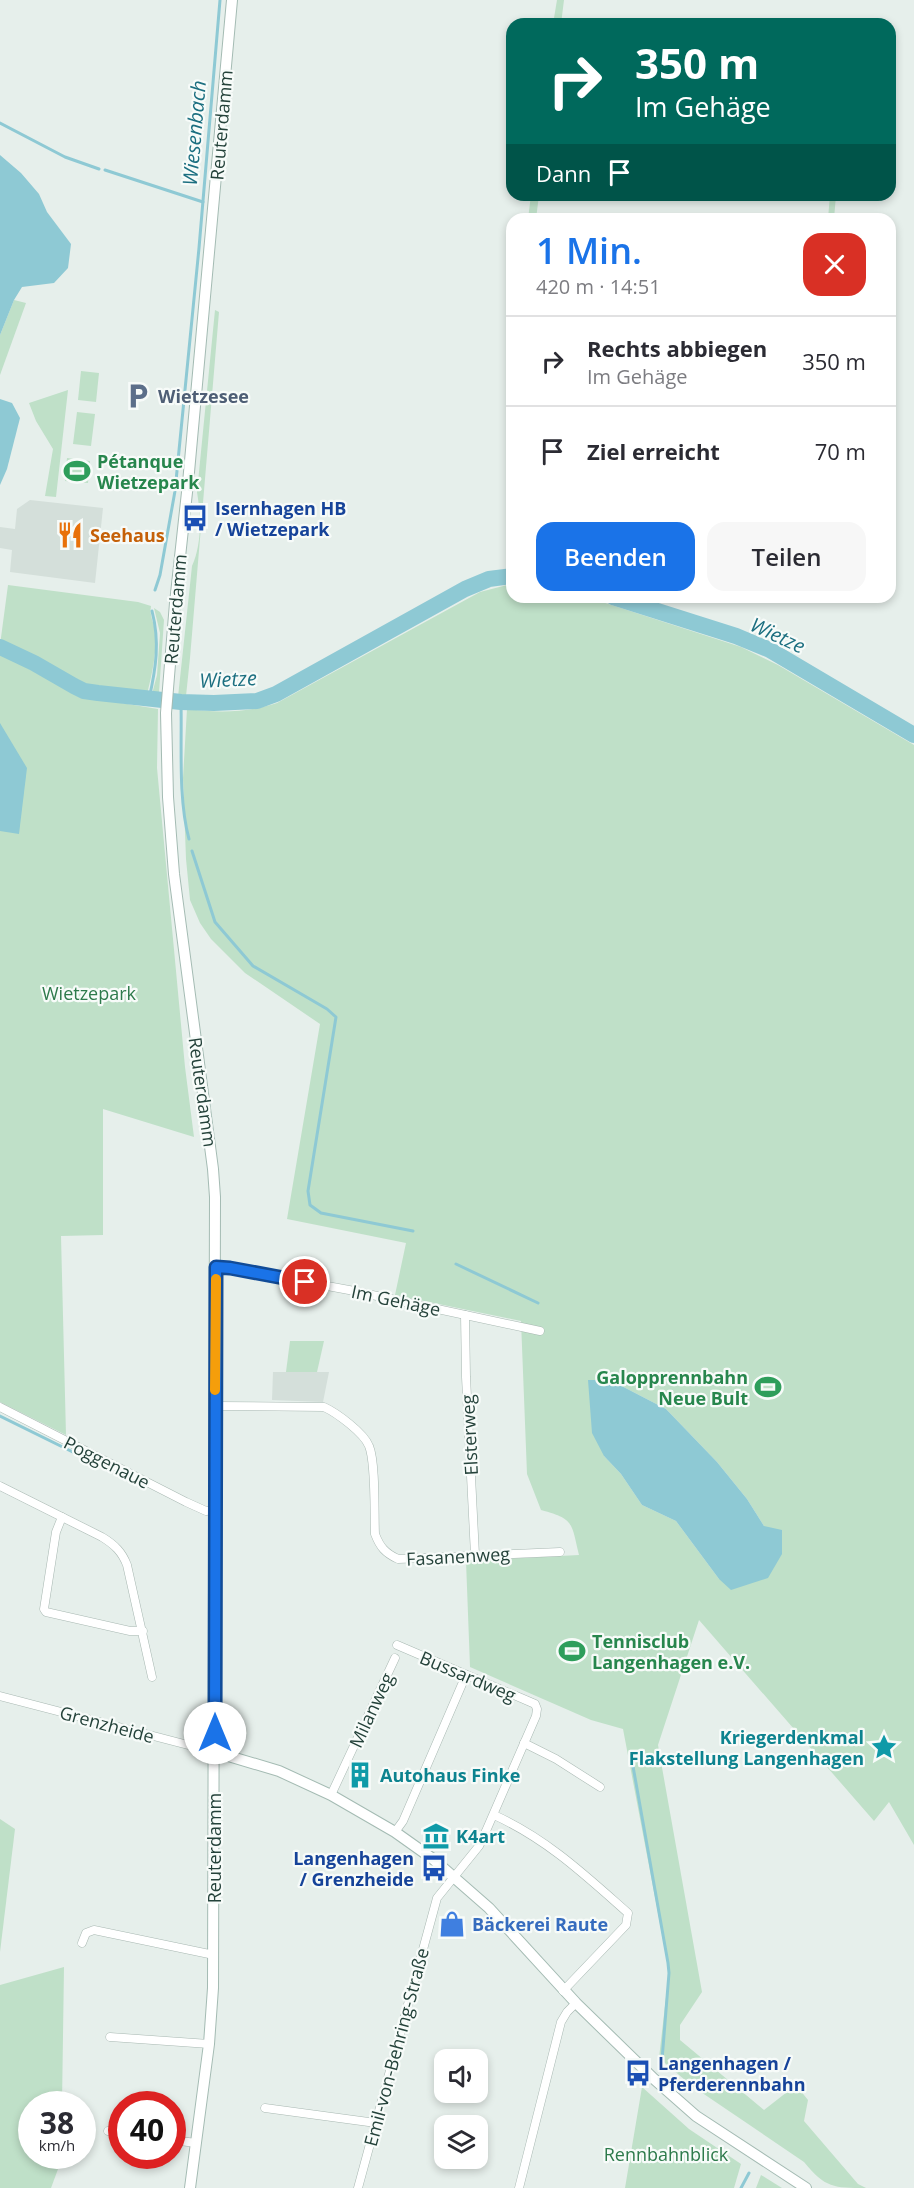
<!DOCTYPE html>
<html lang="de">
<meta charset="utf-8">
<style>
:root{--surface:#fff;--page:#f7f7f7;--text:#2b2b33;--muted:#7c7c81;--line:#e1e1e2;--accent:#1a73e8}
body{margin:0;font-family:"Open Sans",sans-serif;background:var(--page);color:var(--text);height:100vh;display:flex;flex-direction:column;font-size:22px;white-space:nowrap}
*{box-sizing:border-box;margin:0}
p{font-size:20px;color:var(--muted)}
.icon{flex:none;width:33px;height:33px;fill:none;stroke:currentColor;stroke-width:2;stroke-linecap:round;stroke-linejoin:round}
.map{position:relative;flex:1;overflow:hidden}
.sheet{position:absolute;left:506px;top:213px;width:390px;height:390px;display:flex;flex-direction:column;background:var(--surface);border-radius:18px;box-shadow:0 3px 9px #0003}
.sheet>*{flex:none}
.top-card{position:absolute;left:506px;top:18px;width:390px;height:183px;border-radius:18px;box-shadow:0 3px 9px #0003;background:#00695c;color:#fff;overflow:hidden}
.fabs{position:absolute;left:434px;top:2049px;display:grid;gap:12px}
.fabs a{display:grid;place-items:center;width:54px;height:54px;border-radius:12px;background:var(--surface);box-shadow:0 3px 9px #0003;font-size:30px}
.speed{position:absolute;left:18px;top:2091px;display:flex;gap:12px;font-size:30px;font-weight:700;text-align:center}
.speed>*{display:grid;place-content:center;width:78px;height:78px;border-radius:50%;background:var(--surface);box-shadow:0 3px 9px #0003;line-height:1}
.speed small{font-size:15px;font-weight:400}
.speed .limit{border:9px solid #d22;background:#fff;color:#111}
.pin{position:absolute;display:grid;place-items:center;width:51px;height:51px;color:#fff;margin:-26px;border:3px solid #fff;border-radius:50%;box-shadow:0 2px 6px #0007}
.me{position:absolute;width:66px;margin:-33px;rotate:0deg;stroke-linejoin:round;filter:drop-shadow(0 0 4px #0008)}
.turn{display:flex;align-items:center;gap:21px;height:126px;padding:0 30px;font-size:27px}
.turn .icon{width:78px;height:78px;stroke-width:2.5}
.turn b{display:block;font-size:42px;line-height:51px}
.then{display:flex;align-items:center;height:57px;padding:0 30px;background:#0003;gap:12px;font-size:22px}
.round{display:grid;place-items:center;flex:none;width:63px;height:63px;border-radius:18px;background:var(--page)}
.headline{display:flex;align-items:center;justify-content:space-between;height:102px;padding:0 30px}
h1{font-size:36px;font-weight:600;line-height:45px;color:var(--accent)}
.primary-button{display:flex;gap:12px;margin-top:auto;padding:12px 30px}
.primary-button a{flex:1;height:69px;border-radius:18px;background:var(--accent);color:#fff;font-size:24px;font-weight:600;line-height:69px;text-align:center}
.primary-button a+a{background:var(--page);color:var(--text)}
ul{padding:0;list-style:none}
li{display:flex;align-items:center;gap:18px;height:90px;padding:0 30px;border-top:2px solid var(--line)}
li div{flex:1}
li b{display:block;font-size:22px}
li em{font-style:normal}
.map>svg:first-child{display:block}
.built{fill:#d4dfda}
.green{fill:#bfe0c8;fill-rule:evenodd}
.water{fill:#8ec9d4}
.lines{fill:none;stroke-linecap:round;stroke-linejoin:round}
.stream{stroke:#8ec9d4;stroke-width:3}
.river{stroke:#8ec9d4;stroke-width:16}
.street-casing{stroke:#a8b8b2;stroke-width:9}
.secondary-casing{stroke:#a4bbb3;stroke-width:12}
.street{stroke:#fff;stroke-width:8}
.secondary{stroke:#fff;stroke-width:10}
.route-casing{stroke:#114b97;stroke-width:15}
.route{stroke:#1a73e8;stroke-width:10}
.slow{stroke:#f59e0b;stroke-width:10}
.labels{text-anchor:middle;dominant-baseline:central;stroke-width:4.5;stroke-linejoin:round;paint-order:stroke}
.street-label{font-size:18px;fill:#24423a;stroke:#f7fbf9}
.service-label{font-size:18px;font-weight:bold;fill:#4e5e75;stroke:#f7fbf9;text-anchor:start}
.leisure-label{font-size:18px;font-weight:bold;fill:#27864d;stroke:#f7fbf9;text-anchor:start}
.transit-label{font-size:18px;font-weight:bold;fill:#164399;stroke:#f7fbf9;text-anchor:start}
.food-label{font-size:18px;font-weight:bold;fill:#c56008;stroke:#f7fbf9;text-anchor:start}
.park-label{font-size:18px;fill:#2d7a4b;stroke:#f7fbf9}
.culture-label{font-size:18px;font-weight:bold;fill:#0d838f;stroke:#f7fbf9;text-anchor:start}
.shop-label{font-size:18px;font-weight:bold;fill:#366cbe;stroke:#f7fbf9;text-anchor:start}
.water-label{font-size:20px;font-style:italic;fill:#1c6f80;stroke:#f7fbf9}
</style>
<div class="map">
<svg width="914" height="2188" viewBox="0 0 914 2188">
<rect width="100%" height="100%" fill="#e6efeb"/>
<!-- built -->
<g class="built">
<polygon points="30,500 103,508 95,583 10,572 12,550 0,548 0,527 15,529 17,509"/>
<polygon points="273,1372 329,1372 323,1402 272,1400"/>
</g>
<!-- green -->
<g class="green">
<polygon points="557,0 564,0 561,24 553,24"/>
<polygon points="531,195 539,195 536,219 528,219"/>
<polygon points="830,195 836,195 834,219 828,219"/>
<polygon points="14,300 26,303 0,375 0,335"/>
<path d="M215,310L219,312L190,658L186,696L178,697L192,566C202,544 201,516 197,492Z"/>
<polygon points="81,371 99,373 96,402 78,400"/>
<polygon points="68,390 56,497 45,496 53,449 36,421 29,403"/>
<polygon points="77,412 95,414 91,446 73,444"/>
<polygon points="67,458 90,461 88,483 65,481"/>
<path d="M511,584L512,597H587L741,647L778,665L914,745V1845L889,1802L874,1821L699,1620L658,1745L702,1992L680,2025V2040L764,2110L796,2085L808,2100L804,2121L858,2184L866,2188C834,2188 825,2188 804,2162L692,2086L659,2058L669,1971L623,1729L591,1720L470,1667L466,1561L579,1555C571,1523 575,1519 541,1510L527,1474L521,1321L395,1295L406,1243L287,1219L320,1024L245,973L211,939L200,923L190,900L186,859L183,778L187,709C218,713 247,713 277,703L480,592ZM610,1380L666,1409L717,1462L747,1499L764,1526L719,1579L676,1521L642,1505L621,1474L604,1456Z"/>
<path d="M8,585L138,602L151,606C149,616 155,625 156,635C156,655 152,675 147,694L85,688L0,645Z"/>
<polygon points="154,608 160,612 164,620 159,693 152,694 157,675 160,633"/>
<polygon points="0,653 79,696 158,709 157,768 185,1067 194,1137 103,1109 103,1235 61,1236 66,1435 0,1402"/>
<polygon points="290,1341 324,1341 317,1372 286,1372"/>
<polygon points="0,1819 15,1829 0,1952"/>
<polygon points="64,1967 62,2104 32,2104 32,2156 61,2156 61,2161 51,2188 0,2188 0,1985"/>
<polygon points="642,2087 689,2129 741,2164 734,2188 625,2188"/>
<polygon points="761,2175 782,2188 756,2188"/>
</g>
<!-- water -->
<g class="water">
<polygon points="0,155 21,173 39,194 47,212 71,244 68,268 54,283 22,287 14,300 0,335"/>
<polygon points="0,399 12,403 20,418 7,469 0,485"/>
<polygon points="0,723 27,768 19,834 0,831"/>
<polygon points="588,1380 610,1380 666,1409 717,1462 747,1499 764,1526 782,1530 782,1554 768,1578 731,1590 719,1579 676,1521 642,1505 621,1474 604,1456 592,1433"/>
</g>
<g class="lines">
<!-- stream -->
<g class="stream">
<polyline points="0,123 65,157 99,169"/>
<polyline points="105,170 203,202"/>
<polyline points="155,590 160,575 175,491 199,248 220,0"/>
<path d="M149,699C156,668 160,642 152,611"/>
<path d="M181,702C182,744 178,799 189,839"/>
<polyline points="192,851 215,922 253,966 327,1009 336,1017 308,1191 310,1205 321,1213 413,1231"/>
<polyline points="456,1264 538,1303"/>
<polyline points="0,1416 93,1462"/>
<polyline points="631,1755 668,1963 669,1973 662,2060"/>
<polyline points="741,2188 749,2173"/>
</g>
<!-- river -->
<g class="river">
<polyline points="613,597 736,636 770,650 914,735"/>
<polyline points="0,647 34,663 74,686 84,691 98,693 181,702 214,703 257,701 276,694 465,589 489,579 512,576"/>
</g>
<!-- street casing -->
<g class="street-casing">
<g id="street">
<polyline points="216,1267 230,1268 349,1290 540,1331"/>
<polyline points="465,1315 466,1377 475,1555"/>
<path d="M216,1406L324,1407C337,1413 364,1433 369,1446C376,1463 374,1514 375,1534C380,1547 385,1553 398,1559L560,1552"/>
<polyline points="0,1407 186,1502 206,1511 215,1510"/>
<path d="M0,1486L102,1537C115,1545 122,1552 127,1565L152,1677"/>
<polyline points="62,1517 56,1532 44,1609 46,1612 130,1631 143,1631"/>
<polyline points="0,1696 215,1752"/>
<polyline points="524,1743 556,1759 600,1787"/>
<polyline points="331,1795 395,1658"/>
<path d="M494,1815C547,1839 585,1875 628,1913L626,1925L563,1991"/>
<polyline points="395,1832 403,1821 466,1675"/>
<polyline points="82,1943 86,1933 94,1930 214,1955"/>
<polyline points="110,2037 209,2044"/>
<polyline points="265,2108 376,2123"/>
<polyline points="108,2131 122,2133"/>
<polyline points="172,2140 196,2143"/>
<polyline points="358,2188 437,1898 479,1846 486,1831 536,1716 537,1709 535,1704 397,1645"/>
<polyline points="519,2188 561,2022 567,2012 576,2003"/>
</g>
</g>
<!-- secondary casing -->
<g class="secondary-casing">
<g id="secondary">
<polyline points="215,1752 279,1771 331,1795 395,1832 433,1859 489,1908 576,2003 654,2079 696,2116 806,2188"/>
<polyline points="190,2188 209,2044 213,1988 215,1197 213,1169 174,874 168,797 166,713 175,603 188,483 232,0"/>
</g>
</g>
<!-- street -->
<use href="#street" class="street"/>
<!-- secondary -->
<use href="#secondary" class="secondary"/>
</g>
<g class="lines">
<!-- route casing -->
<g class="route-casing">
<polyline id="route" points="215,1733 216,1267 230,1268 305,1282"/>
</g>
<!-- route -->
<use href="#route" class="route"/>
<!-- slow -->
<polyline class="slow" points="215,1390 216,1279"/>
</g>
<!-- icons -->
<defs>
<g id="parking-bare" transform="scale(2.07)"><path d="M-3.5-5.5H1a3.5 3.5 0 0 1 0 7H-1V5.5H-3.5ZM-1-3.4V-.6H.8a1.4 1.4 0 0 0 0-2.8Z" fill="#5c6f8a" stroke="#f7fbf9" stroke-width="2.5" paint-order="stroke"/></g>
<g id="stadium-bare" transform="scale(2.07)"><path d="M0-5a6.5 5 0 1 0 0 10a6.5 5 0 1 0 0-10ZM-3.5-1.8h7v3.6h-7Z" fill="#2e9e5b" stroke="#f7fbf9" stroke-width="2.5" paint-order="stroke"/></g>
<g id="bus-bare" transform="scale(2.07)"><path d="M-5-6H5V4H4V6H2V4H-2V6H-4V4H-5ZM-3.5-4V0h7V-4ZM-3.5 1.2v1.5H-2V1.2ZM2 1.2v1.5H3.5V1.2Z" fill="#1a4fb4" stroke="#f7fbf9" stroke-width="2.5" paint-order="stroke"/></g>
<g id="restaurant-bare" transform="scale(2.07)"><path d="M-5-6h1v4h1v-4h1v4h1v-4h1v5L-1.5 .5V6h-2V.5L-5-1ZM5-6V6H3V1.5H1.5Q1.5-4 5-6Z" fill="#e8710a" stroke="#f7fbf9" stroke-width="2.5" paint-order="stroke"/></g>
<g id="sight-bare" transform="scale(2.07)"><path d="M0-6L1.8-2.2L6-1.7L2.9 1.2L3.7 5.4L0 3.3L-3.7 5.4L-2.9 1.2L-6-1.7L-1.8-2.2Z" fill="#0f9aa8" stroke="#f7fbf9" stroke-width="2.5" paint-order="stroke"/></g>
<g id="building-bare" transform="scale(2.07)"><path d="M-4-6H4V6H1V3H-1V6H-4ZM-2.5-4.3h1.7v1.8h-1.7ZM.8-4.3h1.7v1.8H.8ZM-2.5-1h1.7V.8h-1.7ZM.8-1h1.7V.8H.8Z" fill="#0f9aa8" stroke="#f7fbf9" stroke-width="2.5" paint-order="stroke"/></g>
<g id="museum-bare" transform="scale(2.07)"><path d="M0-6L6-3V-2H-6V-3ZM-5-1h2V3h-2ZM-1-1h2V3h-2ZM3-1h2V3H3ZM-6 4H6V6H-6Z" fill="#0f9aa8" stroke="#f7fbf9" stroke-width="2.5" paint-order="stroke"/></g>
<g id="shop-bare" transform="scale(2.07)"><path d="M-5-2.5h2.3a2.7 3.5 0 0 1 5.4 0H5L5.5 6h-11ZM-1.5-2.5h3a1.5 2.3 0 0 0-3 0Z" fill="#3f7fe0" stroke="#f7fbf9" stroke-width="2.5" paint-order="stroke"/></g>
</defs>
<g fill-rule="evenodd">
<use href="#parking-bare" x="138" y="396"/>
<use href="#stadium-bare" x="77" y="471"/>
<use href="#bus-bare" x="195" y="518"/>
<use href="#restaurant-bare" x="70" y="535"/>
<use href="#stadium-bare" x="768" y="1387"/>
<use href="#stadium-bare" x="572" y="1651"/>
<use href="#sight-bare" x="884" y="1747"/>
<use href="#building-bare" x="360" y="1775"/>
<use href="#museum-bare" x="436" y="1836"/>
<use href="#bus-bare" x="434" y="1868"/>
<use href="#shop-bare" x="452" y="1924"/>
<use href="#bus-bare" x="638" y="2073"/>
</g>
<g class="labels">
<!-- street labels -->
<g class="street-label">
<text transform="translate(221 125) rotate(-85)">Reuterdamm</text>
<text transform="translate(175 609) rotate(-85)">Reuterdamm</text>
<text transform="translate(203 1092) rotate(82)">Reuterdamm</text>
<text transform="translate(396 1300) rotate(12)">Im Gehäge</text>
<text transform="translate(469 1435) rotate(-93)">Elsterweg</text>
<text transform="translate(107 1462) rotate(27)">Poggenaue</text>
<text transform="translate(458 1556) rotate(-3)">Fasanenweg</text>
<text transform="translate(468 1676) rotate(23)">Bussardweg</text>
<text transform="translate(371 1710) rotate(-65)">Milanweg</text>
<text transform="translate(107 1724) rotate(15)">Grenzheide</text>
<text transform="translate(214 1848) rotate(-90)">Reuterdamm</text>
<text transform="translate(396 2047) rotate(-75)">Emil-von-Behring-Straße</text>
</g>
<!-- service labels -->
<g class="service-label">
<text x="158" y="396">Wietzesee</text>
</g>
<!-- leisure labels -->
<g class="leisure-label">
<text x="97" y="461">Pétanque<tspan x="97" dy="21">Wietzepark</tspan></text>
<text x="748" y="1377" text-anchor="end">Galopprennbahn<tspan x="748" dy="21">Neue Bult</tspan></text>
<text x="592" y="1641">Tennisclub<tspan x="592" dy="21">Langenhagen e.V.</tspan></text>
</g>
<!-- transit labels -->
<g class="transit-label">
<text x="215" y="508">Isernhagen HB<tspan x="215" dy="21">/ Wietzepark</tspan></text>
<text x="414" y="1858" text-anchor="end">Langenhagen<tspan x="414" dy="21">/ Grenzheide</tspan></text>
<text x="658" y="2063">Langenhagen /<tspan x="658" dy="21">Pferderennbahn</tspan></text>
</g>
<!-- food labels -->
<g class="food-label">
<text x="90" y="535">Seehaus</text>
</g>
<!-- park labels -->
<g class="park-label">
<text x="89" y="993">Wietzepark</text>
<text x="666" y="2154">Rennbahnblick</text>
</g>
<!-- culture labels -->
<g class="culture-label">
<text x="864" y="1737" text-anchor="end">Kriegerdenkmal<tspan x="864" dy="21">Flakstellung Langenhagen</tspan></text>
<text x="380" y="1775">Autohaus Finke</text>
<text x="456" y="1836">K4art</text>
</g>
<!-- shop labels -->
<g class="shop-label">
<text x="472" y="1924">Bäckerei Raute</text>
</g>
<!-- water labels -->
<g class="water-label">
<text transform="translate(194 133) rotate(-85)">Wiesenbach</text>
<text transform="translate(778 635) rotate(25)">Wietze</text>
<text transform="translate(228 679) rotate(-3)">Wietze</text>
</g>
</g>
</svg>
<div class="fabs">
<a><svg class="icon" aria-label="sound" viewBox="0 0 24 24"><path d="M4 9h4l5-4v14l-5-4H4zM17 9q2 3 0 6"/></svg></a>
<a><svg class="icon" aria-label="layers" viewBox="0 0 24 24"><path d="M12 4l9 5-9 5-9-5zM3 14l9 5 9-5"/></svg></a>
</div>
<div class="speed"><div>38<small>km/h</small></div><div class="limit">40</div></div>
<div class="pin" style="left:305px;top:1282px;background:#d93025"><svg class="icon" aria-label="arrive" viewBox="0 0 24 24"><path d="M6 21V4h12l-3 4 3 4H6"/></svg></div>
<svg class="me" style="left:215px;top:1733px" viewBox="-20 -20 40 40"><circle r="19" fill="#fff"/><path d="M0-13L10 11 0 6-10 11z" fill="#1a73e8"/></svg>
<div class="top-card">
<div class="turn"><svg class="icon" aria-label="right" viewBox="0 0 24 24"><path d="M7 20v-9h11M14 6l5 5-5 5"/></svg><div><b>350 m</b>Im Gehäge</div></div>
<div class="then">Dann<svg class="icon" aria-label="arrive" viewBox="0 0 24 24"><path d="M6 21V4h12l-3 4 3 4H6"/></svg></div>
</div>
<section class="sheet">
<div class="headline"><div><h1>1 Min.</h1><p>420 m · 14:51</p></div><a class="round" style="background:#d93025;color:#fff"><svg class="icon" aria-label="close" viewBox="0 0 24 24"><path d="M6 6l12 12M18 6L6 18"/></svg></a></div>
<ul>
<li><svg class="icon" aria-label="right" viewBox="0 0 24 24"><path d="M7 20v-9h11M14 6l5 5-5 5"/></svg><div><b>Rechts abbiegen</b><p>Im Gehäge</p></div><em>350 m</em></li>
<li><svg class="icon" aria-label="arrive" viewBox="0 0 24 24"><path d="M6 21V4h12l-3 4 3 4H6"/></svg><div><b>Ziel erreicht</b></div><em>70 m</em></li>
</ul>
<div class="primary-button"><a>Beenden</a><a>Teilen</a></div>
</section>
</div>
